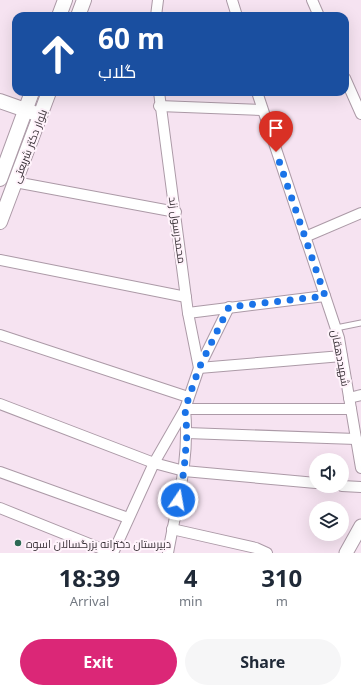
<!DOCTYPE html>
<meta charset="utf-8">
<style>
:root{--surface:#fff;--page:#f6f6f7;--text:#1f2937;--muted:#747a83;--accent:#db2777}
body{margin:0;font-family:"Noto Sans",Cairo,sans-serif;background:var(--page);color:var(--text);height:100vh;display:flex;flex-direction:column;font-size:15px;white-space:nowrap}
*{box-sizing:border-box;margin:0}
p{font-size:13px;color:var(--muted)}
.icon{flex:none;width:22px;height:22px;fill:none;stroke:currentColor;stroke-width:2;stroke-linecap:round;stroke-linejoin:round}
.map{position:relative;height:553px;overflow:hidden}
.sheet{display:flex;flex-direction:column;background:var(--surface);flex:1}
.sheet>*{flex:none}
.banner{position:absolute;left:12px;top:12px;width:337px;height:84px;border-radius:12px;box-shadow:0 4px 16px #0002;background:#1a4fa0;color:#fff;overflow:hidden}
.controls{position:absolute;left:309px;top:453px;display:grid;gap:8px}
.controls a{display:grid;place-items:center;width:40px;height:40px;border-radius:50%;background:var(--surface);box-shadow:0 4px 16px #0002;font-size:20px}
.pin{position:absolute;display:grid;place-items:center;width:34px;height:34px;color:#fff;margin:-41px -17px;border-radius:50% 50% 50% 0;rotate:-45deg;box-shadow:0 0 4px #0007}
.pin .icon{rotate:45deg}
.me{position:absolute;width:44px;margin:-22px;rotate:12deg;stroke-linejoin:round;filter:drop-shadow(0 0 3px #0008)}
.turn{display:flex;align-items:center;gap:14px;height:84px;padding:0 20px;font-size:18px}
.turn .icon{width:52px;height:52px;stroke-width:2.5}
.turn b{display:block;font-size:28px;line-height:34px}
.eta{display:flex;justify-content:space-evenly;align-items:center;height:68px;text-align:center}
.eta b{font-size:24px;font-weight:700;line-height:28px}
.action{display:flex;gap:8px;margin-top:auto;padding:8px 20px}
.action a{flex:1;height:46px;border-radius:24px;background:var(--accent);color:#fff;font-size:16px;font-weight:700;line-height:46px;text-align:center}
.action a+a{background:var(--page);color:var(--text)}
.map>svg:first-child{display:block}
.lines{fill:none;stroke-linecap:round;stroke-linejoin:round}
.service-casing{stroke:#ac9aa7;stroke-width:7}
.minor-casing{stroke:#ac9aa7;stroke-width:12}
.tertiary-casing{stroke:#ac9aa7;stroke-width:15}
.secondary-casing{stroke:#ac9aa7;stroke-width:16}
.service{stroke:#fff;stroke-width:5}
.minor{stroke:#fff;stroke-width:10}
.tertiary{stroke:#fff;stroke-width:13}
.secondary{stroke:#fff;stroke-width:14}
.route{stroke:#1a73e8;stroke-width:7;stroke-dasharray:0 12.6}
.poi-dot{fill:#2d6954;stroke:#fff3fb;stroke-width:1.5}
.labels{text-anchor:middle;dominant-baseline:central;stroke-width:4;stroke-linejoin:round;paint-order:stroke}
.street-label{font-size:11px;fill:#3b3339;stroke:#fff3fb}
.poi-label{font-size:11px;fill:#3b3339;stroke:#fff3fb;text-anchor:start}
</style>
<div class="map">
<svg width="361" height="553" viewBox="0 0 361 553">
<rect width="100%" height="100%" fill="#f6e3f1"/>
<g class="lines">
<!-- service casing -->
<g class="service-casing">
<polyline id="service" points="336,328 361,323"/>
</g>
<!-- minor casing -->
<g class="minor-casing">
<g id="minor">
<polyline points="232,0 237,16"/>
<polyline points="312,0 319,16"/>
<polyline points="156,16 158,0"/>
<polyline points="345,78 361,114"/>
<polyline points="159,92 188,313 199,368"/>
<polyline points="257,92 339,338 361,468"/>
<polyline points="159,106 262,110"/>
<polyline points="15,182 176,212"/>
<polyline points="305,237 361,213"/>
<polyline points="0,260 186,297"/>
<polyline points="188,313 325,296"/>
<polyline points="0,335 188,397"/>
<polyline points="199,368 342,356"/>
<polyline points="349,398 361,395"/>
<polyline points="0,404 154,463 184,471 316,483"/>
<polyline points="185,409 351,409"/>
<polyline points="187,433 356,439"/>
<polyline points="0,472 128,518"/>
<polyline points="342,486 361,487"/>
<polyline points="0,508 112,553"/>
<polyline points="172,529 256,548 267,553"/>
<polyline points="113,553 154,463 185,409 199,368 229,307"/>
<path d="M168,553C177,502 190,461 185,409"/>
</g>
</g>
<!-- tertiary casing -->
<g class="tertiary-casing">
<polyline id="tertiary" points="346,553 361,526"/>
</g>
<!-- secondary casing -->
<g class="secondary-casing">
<g id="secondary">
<polyline points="59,16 65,0"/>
<polyline points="78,16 84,0"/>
<polyline points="0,101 34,113"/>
<polyline points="0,179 32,92"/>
<polyline points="0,222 49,92"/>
</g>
</g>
<!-- service -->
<use href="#service" class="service"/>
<!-- minor -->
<use href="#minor" class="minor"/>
<!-- tertiary -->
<use href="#tertiary" class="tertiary"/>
<!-- secondary -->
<use href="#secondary" class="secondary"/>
</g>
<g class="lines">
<!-- route -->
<polyline class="route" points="178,500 184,471 187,433 185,409 199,368 229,307 325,296 276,152"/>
</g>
<!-- markers -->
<circle class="poi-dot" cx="18" cy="543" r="4"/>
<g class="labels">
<!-- street labels -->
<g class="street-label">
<text transform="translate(29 146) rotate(-69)">بلوار دکتر شریعتی</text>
<text transform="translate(178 230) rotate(82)">محمدرسول زند</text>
<text transform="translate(341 358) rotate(79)">شهیددهقان</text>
</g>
<!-- poi labels -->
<g class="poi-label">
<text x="26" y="543">دبیرستان دخترانه بزرگسالان اسوه</text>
</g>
</g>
</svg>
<div class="controls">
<a><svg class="icon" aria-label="sound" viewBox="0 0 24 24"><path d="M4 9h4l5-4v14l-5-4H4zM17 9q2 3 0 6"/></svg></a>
<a><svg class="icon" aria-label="layers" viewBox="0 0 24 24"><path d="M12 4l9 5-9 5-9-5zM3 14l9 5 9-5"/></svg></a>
</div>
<div class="pin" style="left:276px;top:152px;background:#d93025"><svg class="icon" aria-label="arrive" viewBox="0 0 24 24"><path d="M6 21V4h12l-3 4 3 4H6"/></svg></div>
<svg class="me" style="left:178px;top:500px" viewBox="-20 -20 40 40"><circle r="17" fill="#1a73e8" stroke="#fff" stroke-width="3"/><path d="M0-11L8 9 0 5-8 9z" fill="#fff"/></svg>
<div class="banner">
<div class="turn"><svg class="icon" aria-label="ahead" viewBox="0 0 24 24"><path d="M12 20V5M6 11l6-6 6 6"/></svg><div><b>60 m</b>گلاب</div></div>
</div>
</div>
<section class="sheet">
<div class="eta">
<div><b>18:39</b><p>Arrival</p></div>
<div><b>4</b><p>min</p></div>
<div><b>310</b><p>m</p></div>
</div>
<div class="action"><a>Exit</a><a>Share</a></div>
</section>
